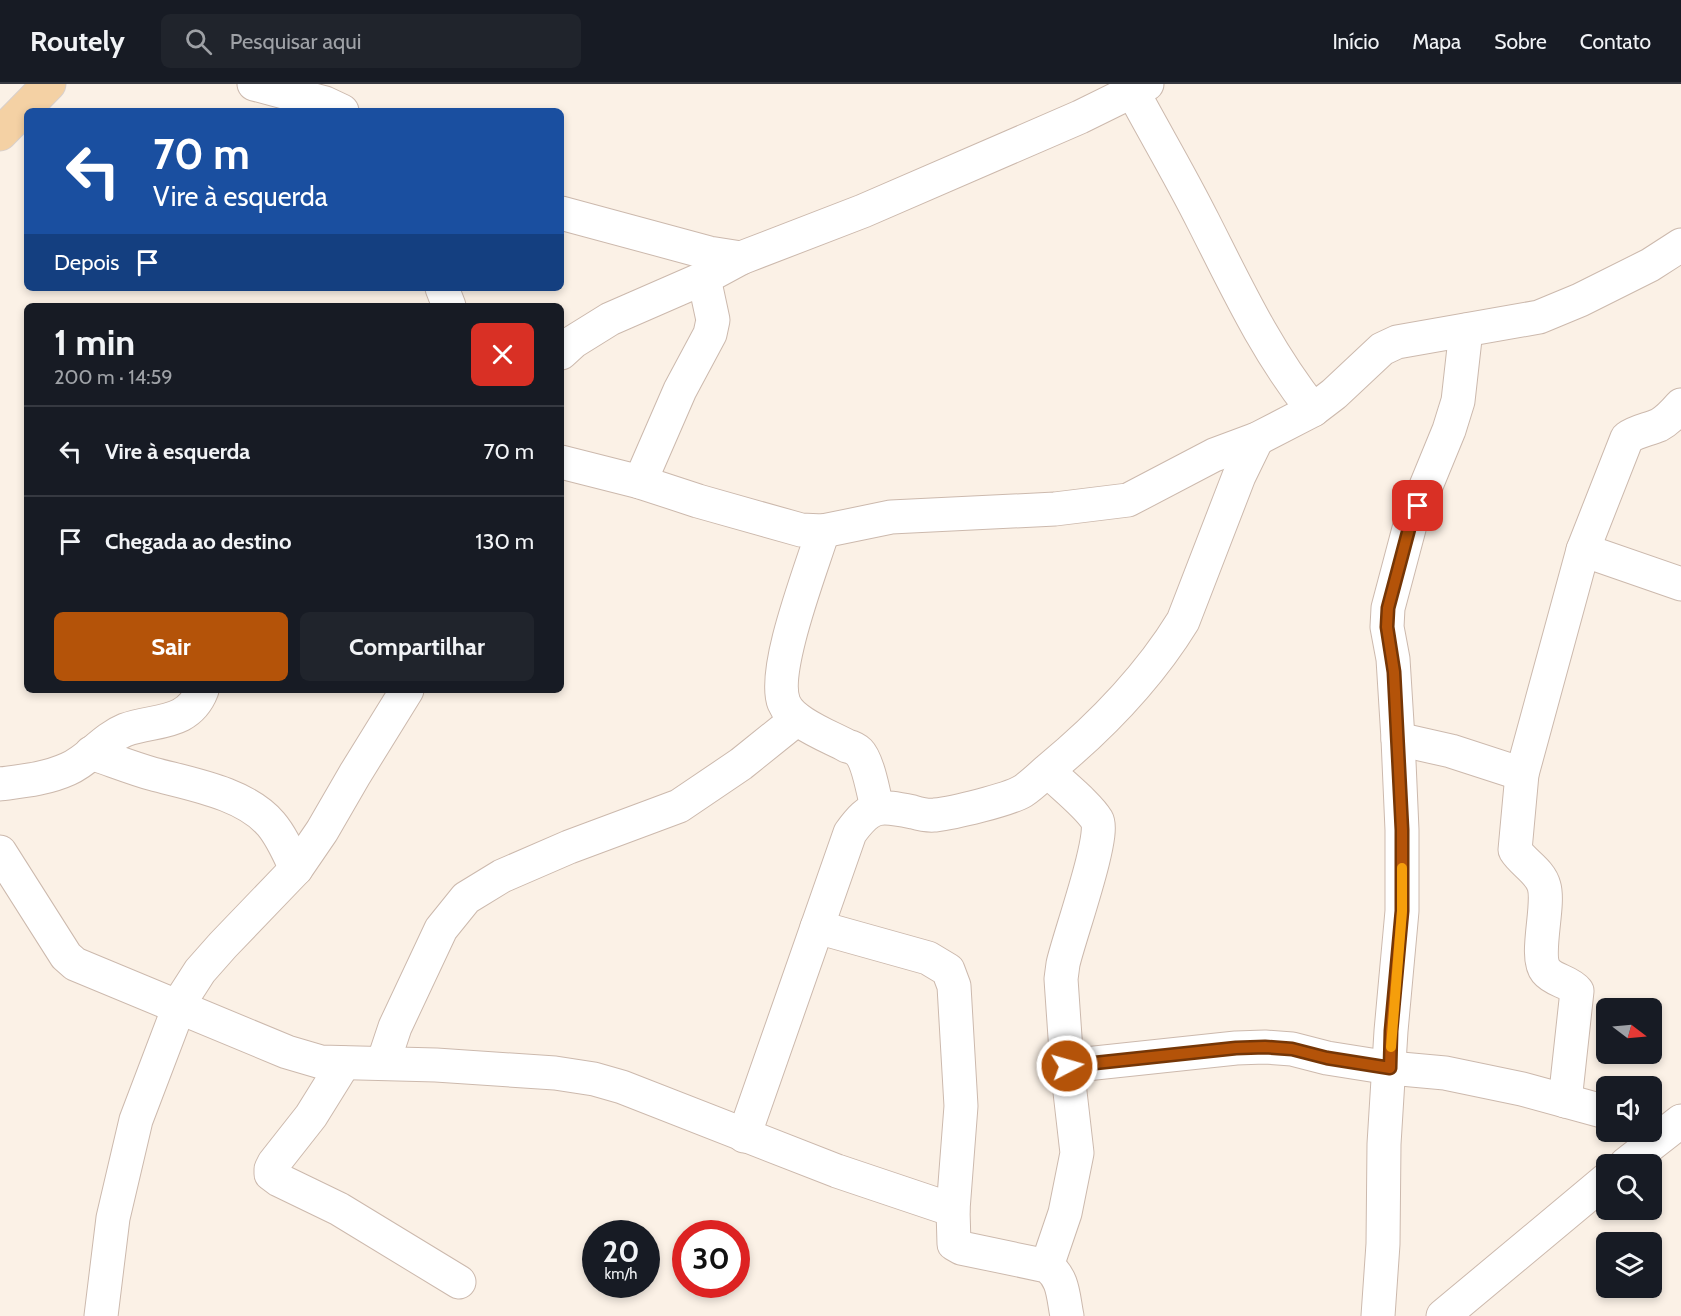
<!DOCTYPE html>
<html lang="pt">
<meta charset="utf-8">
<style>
:root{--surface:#171b24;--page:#20242c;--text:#f1f3f6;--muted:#9ea1a6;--line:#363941;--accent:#b45309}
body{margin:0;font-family:Cabin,sans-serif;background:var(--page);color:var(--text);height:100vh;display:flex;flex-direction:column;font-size:22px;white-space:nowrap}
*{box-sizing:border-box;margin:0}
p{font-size:20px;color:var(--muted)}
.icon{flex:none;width:33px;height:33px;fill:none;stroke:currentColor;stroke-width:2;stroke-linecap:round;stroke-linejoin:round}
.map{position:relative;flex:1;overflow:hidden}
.details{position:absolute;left:24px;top:219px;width:540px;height:390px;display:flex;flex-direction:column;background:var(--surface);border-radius:9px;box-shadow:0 3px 9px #0003}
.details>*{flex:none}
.hud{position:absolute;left:24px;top:24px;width:540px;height:183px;border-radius:9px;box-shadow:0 3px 9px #0003;background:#1a4fa0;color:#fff;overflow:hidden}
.needle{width:39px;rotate:106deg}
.fabs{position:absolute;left:1596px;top:914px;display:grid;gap:12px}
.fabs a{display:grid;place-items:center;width:66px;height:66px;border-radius:9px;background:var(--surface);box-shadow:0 3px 9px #0003;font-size:30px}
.speed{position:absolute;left:582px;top:1136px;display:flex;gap:12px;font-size:30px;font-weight:700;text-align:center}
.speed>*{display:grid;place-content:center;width:78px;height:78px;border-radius:50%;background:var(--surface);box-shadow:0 3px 9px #0003;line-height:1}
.speed small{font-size:15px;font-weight:400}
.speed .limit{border:9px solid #d22;background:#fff;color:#111}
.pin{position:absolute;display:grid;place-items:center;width:51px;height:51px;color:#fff;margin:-26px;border-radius:12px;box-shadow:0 3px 9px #0006}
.me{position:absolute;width:66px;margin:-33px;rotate:84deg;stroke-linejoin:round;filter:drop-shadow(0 0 4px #0008)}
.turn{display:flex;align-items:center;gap:21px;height:126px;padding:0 30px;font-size:27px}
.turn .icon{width:78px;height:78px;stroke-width:2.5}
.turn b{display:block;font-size:42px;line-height:51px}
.then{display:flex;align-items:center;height:57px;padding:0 30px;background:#0003;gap:12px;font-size:22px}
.round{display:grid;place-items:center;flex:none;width:63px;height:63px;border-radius:9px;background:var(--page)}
.headline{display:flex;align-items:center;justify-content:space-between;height:102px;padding:0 30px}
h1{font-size:36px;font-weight:800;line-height:45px}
.cta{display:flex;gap:12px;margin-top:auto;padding:12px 30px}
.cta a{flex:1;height:69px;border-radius:9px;background:var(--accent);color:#fff;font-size:24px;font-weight:800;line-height:69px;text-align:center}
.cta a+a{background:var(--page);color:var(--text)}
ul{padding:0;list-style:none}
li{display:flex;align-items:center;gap:18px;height:90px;padding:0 30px;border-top:2px solid var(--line)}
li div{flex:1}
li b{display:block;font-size:22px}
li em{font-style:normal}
header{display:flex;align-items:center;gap:36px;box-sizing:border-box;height:84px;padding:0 30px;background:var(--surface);border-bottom:2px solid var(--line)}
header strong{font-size:28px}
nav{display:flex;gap:33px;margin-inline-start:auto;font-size:21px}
.search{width:420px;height:54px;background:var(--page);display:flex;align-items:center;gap:15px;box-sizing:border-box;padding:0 21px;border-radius:9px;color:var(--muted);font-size:22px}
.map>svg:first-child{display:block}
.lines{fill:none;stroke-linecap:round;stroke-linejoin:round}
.minor-casing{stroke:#ccb9ad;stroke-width:35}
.major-casing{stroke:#d8d0cd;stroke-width:35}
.minor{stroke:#fff;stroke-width:33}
.major{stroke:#f4d1a4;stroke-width:33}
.route-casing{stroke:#753606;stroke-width:15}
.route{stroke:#b45309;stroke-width:10}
.slow{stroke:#f59e0b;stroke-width:10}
</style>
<header>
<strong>Routely</strong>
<div class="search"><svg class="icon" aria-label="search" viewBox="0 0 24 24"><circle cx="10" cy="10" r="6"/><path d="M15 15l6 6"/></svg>Pesquisar aqui</div>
<nav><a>Início</a><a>Mapa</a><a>Sobre</a><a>Contato</a></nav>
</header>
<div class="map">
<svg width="1681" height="1232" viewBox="0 0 1681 1232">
<rect width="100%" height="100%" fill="#fbf1e6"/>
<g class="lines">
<!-- minor casing -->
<g class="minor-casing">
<g id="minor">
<polyline points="254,0 325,19 342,27"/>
<path d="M1133,8C1156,51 1181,93 1203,137C1237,204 1266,267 1313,326"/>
<polyline points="561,129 709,169 741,174"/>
<polyline points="442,204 449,222"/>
<polyline points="561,269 573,258 610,235 704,194 741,174 863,127 1080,33 1147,0"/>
<polyline points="561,378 640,398 698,417 801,446 823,447 891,433 1055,425 1128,416 1214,371 1257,355 1313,326 1334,310 1382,265 1397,258 1539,233 1580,216 1650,181 1681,161"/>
<polyline points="640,398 680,306 710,250 713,236 704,194"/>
<path d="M823,447C812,483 771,587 784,619C792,639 829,652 847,662C851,663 856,665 859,668C868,677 874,711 877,724"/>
<polyline points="1583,466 1681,500"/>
<polyline points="1398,655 1451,667 1522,690"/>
<path d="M91,669C112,676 132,684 153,690C190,700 245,709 271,740C282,753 289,770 296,785"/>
<path d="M0,700C23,697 46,695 68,685C89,676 103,655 125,646C155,635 188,642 202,606"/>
<polyline points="0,768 66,872 75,880 287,968 321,978 436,981 555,989 594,995 622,1003 837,1087 953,1126"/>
<path d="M817,843L928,874L948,886L954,902L961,1022L953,1126L954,1160L961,1164L1047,1182C1064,1194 1063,1213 1067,1232"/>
<polyline points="344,979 311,1032 274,1079 271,1085 271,1090 279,1096 339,1125 459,1198"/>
<polyline points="383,979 395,943 441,845 466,814 502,792 569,763 679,722 741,680 797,635"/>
<polyline points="1067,982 1236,964 1265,963 1292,965 1327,974 1390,984 1445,989 1522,1005 1606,1028"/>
<path d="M1565,1017L1577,907C1569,897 1554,897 1546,887C1534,872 1550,822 1544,802C1540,787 1523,779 1515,766L1522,690L1583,466L1627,354C1637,347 1647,346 1659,341C1668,336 1674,329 1681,321"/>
<path d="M744,1052L850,749C871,720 879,721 913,728C920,730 928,732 935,731C953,729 1008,716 1023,707C1032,701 1040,693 1048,686C1099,644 1148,594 1183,537L1239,392L1257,355"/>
<polyline points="1626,1080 1681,1037"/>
<path d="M1047,1182L1065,1129L1077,1069L1067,982L1061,895L1063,880C1068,856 1106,751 1097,736C1088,721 1061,700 1048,687"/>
<polyline points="101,1232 113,1134 136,1036 182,915 200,887 223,861 296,785 322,747 355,690 407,606"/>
<polyline points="1378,1232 1383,1160 1384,1060 1391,947 1402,827 1402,746 1398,655 1393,575 1387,543 1388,524 1410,441 1449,346 1458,317 1466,246"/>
<polyline points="1443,1232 1606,1096"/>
</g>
</g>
<!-- major casing -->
<g class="major-casing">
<polyline id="major" points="0,50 49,0"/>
</g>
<!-- minor -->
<use href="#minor" class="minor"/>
<!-- major -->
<use href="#major" class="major"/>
</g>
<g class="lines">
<!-- route casing -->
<g class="route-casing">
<polyline id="route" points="1067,982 1236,964 1265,963 1292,965 1327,974 1390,984 1391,947 1402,827 1402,746 1394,588 1387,543 1388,524 1410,441 1418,422"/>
</g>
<!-- route -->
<use href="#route" class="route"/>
<!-- slow -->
<polyline class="slow" points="1391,963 1402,827 1402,784"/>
</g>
</svg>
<div class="fabs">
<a><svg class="needle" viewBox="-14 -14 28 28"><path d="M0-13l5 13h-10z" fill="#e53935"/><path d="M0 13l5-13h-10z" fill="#9ea1a6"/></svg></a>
<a><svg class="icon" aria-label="sound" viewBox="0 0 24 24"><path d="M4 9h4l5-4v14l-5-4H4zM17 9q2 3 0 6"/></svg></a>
<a><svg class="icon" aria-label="search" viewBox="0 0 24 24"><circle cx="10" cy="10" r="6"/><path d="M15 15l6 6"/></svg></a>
<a><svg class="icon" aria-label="layers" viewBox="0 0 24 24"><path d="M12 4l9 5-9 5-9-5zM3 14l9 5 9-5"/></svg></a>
</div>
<div class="speed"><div>20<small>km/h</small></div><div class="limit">30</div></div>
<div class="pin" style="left:1418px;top:422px;background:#d93025"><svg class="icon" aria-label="arrive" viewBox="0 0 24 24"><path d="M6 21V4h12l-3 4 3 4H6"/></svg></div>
<svg class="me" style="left:1067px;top:982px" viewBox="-20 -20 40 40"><circle r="17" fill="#b45309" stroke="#fff" stroke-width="3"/><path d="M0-11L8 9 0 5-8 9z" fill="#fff"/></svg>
<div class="hud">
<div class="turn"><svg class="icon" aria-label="left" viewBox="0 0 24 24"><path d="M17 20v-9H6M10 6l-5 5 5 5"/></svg><div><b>70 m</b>Vire à esquerda</div></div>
<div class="then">Depois<svg class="icon" aria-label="arrive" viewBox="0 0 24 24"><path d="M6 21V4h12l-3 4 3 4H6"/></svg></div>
</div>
<section class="details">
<div class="headline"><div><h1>1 min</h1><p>200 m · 14:59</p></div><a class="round" style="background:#d93025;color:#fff"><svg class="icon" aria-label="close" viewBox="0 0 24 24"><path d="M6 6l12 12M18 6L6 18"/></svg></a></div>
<ul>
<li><svg class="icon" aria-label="left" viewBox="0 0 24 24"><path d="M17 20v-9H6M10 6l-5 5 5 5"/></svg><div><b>Vire à esquerda</b></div><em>70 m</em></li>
<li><svg class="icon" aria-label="arrive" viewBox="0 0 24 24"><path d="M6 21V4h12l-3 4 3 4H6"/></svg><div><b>Chegada ao destino</b></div><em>130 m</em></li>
</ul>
<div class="cta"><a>Sair</a><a>Compartilhar</a></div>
</section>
</div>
